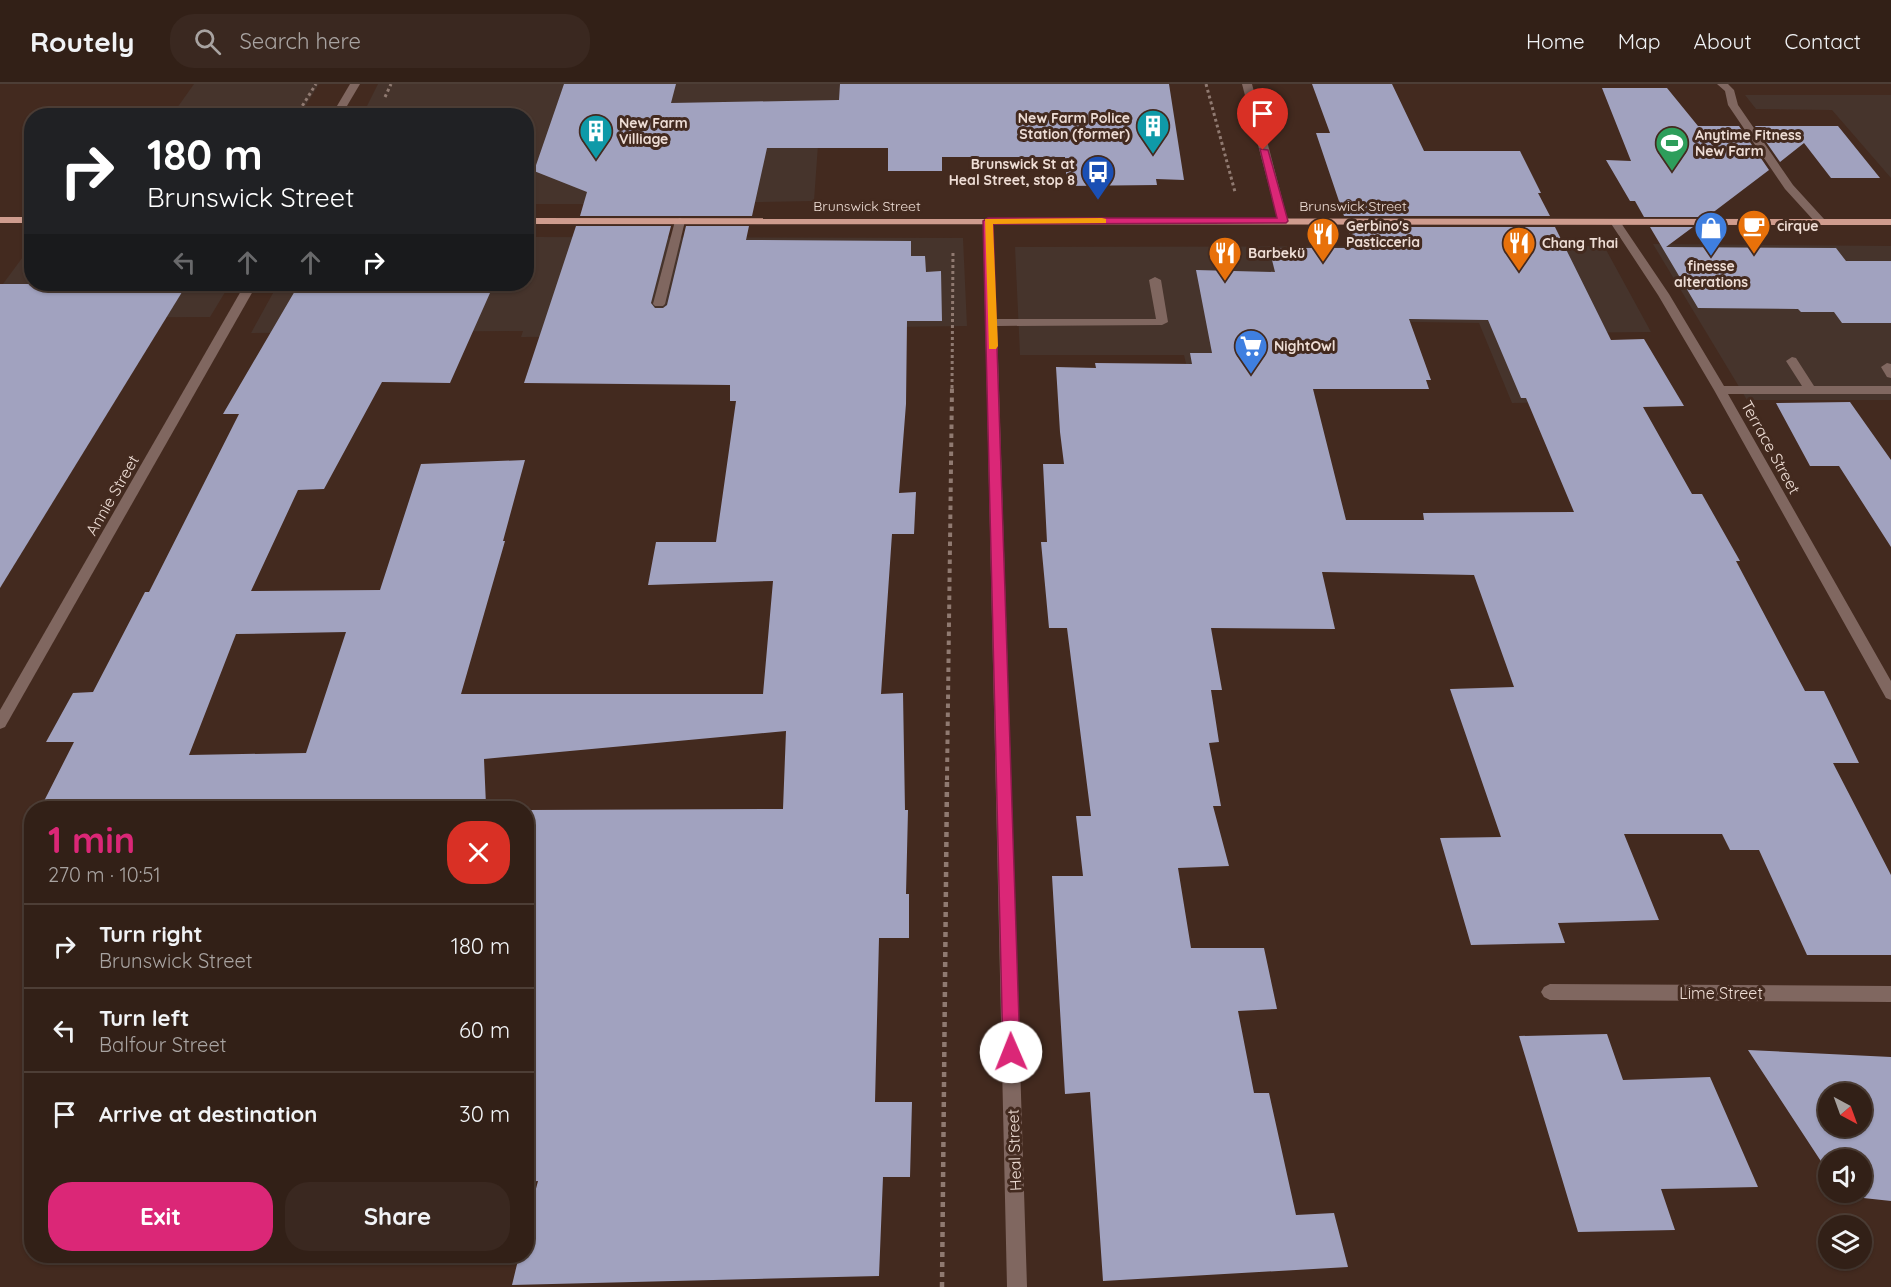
<!DOCTYPE html>
<meta charset="utf-8">
<style>
:root{--surface:#322017;--page:#3a2820;--text:#f1f3f6;--muted:#a8a3a1;--line:#4d3e36;--accent:#db2777}
body{margin:0;font-family:Quicksand,sans-serif;background:var(--page);color:var(--text);height:100vh;display:flex;flex-direction:column;font-size:22px;white-space:nowrap}
*{box-sizing:border-box;margin:0}
p{font-size:20px;color:var(--muted)}
.icon{flex:none;width:33px;height:33px;fill:none;stroke:currentColor;stroke-width:2;stroke-linecap:round;stroke-linejoin:round}
.map{position:relative;flex:1;overflow:hidden}
.panel{position:absolute;left:24px;top:717px;width:510px;height:462px;display:flex;flex-direction:column;background:var(--surface);border-radius:24px;box-shadow:0 2px 4px #0004,0 0 0 2px var(--line)}
.panel>*{flex:none}
.banner{position:absolute;left:24px;top:24px;width:510px;height:183px;border-radius:24px;box-shadow:0 2px 4px #0004,0 0 0 2px var(--line);background:#202124;color:#fff;overflow:hidden}
.needle{width:39px;rotate:139deg}
.controls{position:absolute;left:1818px;top:999px;display:grid;gap:12px}
.controls a{display:grid;place-items:center;width:54px;height:54px;border-radius:50%;background:var(--surface);box-shadow:0 2px 4px #0004,0 0 0 2px var(--line);font-size:30px}
.pin{position:absolute;display:grid;place-items:center;width:51px;height:51px;color:#fff;margin:-62px -26px;border-radius:50% 50% 50% 0;rotate:-45deg;box-shadow:0 0 6px #0007}
.pin .icon{rotate:45deg}
.me{position:absolute;width:66px;margin:-33px;rotate:359deg;stroke-linejoin:round;filter:drop-shadow(0 0 4px #0008)}
.turn{display:flex;align-items:center;gap:21px;height:126px;padding:0 24px;font-size:27px}
.turn .icon{width:78px;height:78px;stroke-width:2.5}
.turn b{display:block;font-size:42px;line-height:51px}
.lanes{display:flex;align-items:center;height:57px;padding:0 24px;background:#0003;justify-content:center;gap:30px;direction:ltr}
.lanes .off{opacity:.35}
.round{display:grid;place-items:center;flex:none;width:63px;height:63px;border-radius:24px;background:var(--page)}
.headline{display:flex;align-items:center;justify-content:space-between;height:102px;padding:0 24px}
h1{font-size:36px;font-weight:700;line-height:45px;color:var(--accent)}
.cta{display:flex;gap:12px;margin-top:auto;padding:12px 24px}
.cta a{flex:1;height:69px;border-radius:24px;background:var(--accent);color:#fff;font-size:24px;font-weight:700;line-height:69px;text-align:center}
.cta a+a{background:var(--page);color:var(--text)}
ul{padding:0;list-style:none}
li{display:flex;align-items:center;gap:18px;height:84px;padding:0 24px;border-top:2px solid var(--line)}
li div{flex:1}
li b{display:block;font-size:22px}
li em{font-style:normal}
header{display:flex;align-items:center;gap:36px;box-sizing:border-box;height:84px;padding:0 30px;background:var(--surface);border-bottom:2px solid var(--line)}
header strong{font-size:28px}
nav{display:flex;gap:33px;margin-inline-start:auto;font-size:21px}
.search{width:420px;height:54px;background:var(--page);display:flex;align-items:center;gap:15px;box-sizing:border-box;padding:0 21px;border-radius:24px;color:var(--muted);font-size:22px}
.map>svg:first-child{display:block}
.commercial{fill:#46342c}
.building{fill:#a1a2bf;fill-rule:evenodd}
.lines{fill:none;stroke-linecap:round;stroke-linejoin:round}
.path-far2{stroke:#907a71;stroke-width:3;stroke-dasharray:3 3;stroke-linecap:butt}
.path-far1{stroke:#907a71;stroke-width:4;stroke-dasharray:4.5 4.5;stroke-linecap:butt}
.path{stroke:#907a71;stroke-width:4.5;stroke-dasharray:5 5;stroke-linecap:butt}
.minor{fill:#806760;fill-rule:evenodd}
.major{fill:#cf9c8e;fill-rule:evenodd}
.route{fill:#db2777;stroke:#8e194d;stroke-width:1.5}
.slow{fill:#f59e0b}
.labels{text-anchor:middle;dominant-baseline:central;stroke-width:6;stroke-linejoin:round;paint-order:stroke}
.far-poi-label{font-size:14px;font-weight:bold;fill:#eeddd5;stroke:#432a1f;text-anchor:start}
.far-street-label{font-size:14px;fill:#eeddd5;stroke:#432a1f}
.street-label{font-size:16px;fill:#eeddd5;stroke:#432a1f}
</style>
<header>
<strong>Routely</strong>
<div class="search"><svg class="icon" aria-label="search" viewBox="0 0 24 24"><circle cx="10" cy="10" r="6"/><path d="M15 15l6 6"/></svg>Search here</div>
<nav><a>Home</a><a>Map</a><a>About</a><a>Contact</a></nav>
</header>
<div class="map">
<svg width="1891" height="1203" viewBox="0 0 1891 1203">
<rect width="100%" height="100%" fill="#432a1f"/>
<!-- commercial -->
<g class="commercial">
<polygon points="194,0 319,0 300,31 172,31"/>
<polygon points="378,0 921,0 820,33 814,117 649,120 527,120 526,32 362,32"/>
<polygon points="1745,11 1891,11 1891,94 1832,26 1756,25"/>
<polygon points="527,153 963,154 967,242 667,246 666,252 521,253 523,247 251,249 278,200 526,200"/>
<polygon points="1653,160 1891,162 1891,316 1747,316"/>
<polygon points="31,162 32,200 230,200 210,233 0,234 0,204"/>
<polygon points="1604,162 1651,248 1548,249 1578,318 1512,319 1479,239 1289,236 1195,318 1184,271 1020,271 1015,163"/>
</g>
<!-- building -->
<g class="building">
<polygon points="564,0 676,0 671,19 839,16 840,0 1169,0 1184,96 1156,95 1157,101 1067,102 1065,73 942,73 942,87 888,87 888,64 767,64 752,132 580,132 587,108 534,87"/>
<polygon points="1312,0 1392,0 1424,67 1520,67 1541,109 1538,109 1550,132 1344,132 1316,49 1330,49"/>
<polygon points="1602,4 1667,4 1698,42 1739,42 1769,86 1707,133 1644,133 1635,117 1630,117 1606,76 1631,77"/>
<polygon points="1755,42 1838,42 1880,94 1831,94 1804,59 1780,78"/>
<path d="M576,142H671L651,219L655,224H663L667,221L686,142H749L746,156L911,157V172H925L926,188L941,187L942,237H907L906,320L899,409L916,408L914,450H892L881,610L903,609L905,726H908L906,810H909V854H879L875,1018H912L910,1093H883L879,1192L512,1201L519,1172H526V1143L538,1097L526,1098V726L783,725L786,647L484,675L486,721H445V724L41,723L74,658H46L73,609L93,608L145,508H149L239,330H223L299,200H494L450,299L382,298L324,405L298,406L251,507L380,506L421,380L525,376L503,457H505L461,610H763L773,497L648,501L656,458H716L736,317H730V301L524,299ZM346,548L306,669L189,671L236,550Z"/>
<path d="M1347,143H1555L1611,256L1644,255L1684,322L1643,323L1692,410H1702L1740,477H1736L1805,607H1824L1859,679H1833L1891,791V871H1807L1759,766H1730L1722,750H1624L1659,836L1558,839L1565,859L1471,861L1440,754L1501,753L1450,605L1514,603L1474,491L1322,488L1335,545L1211,544L1222,606H1211L1219,658L1209,659L1221,722H1213L1229,782L1178,784L1191,864H1264L1277,925L1238,927L1254,1009H1269L1296,1131L1334,1129L1348,1183L1103,1197L1090,1008L1065,1010L1052,792H1083L1076,732H1091L1067,544H1049L1041,458H1047L1043,380H1064L1060,348L1056,283L1096,284L1095,279L1192,280L1190,269H1212L1196,186L1275,188L1269,164H1354ZM1409,235L1488,236L1521,314H1526L1574,428L1423,429L1424,436H1346L1313,305H1429L1426,296H1431Z"/>
<polygon points="1650,143 1693,143 1666,163 1836,164 1846,177 1891,177 1891,239 1842,239 1834,228 1801,228 1798,225 1698,224"/>
<polygon points="0,200 187,200 0,504"/>
<polygon points="1850,318 1891,376 1891,463 1839,382 1810,382 1776,319"/>
<polygon points="1607,950 1623,996 1710,993 1758,1103 1661,1105 1675,1146 1578,1148 1519,952"/>
<path d="M1748,966L1891,973V1117L1845,1112L1842,1108H1862V1076H1828V1088ZM1828,1010H1862V1042H1828Z"/>
</g>
<g class="lines">
<!-- path-far2 -->
<g class="path-far2">
<polyline points="1206,0 1235,108"/>
<polyline points="385,13 391,0"/>
<polyline points="296,32 316,0"/>
<polyline points="952,304 953,166"/>
</g>
<!-- path-far1 -->
<polyline class="path-far1" points="947,696 952,303"/>
<!-- path -->
<polyline class="path" points="942,1203 947,695"/>
<!-- minor -->
<g class="minor">
<polygon points="350,0 360,0 341,32 331,32"/>
<polygon points="1242,0 1252,0 1288,137 1287,139 1279,139 1278,137"/>
<polygon points="1717,0 1728,0 1734,6 1738,21 1793,101 1824,135 1824,139 1816,139 1785,105 1728,21 1725,7"/>
<polygon points="680,134 685,137 665,220 663,222 655,222 653,220 675,137"/>
<polygon points="988,134 993,137 996,235 1156,235 1149,196 1155,193 1161,196 1168,238 1162,241 997,242 1027,1203 1007,1203 983,137"/>
<polygon points="1615,135 1619,136 1669,210 1724,302 1802,302 1786,277 1792,273 1796,274 1814,302 1891,302 1891,310 1728,310 1891,597 1891,616 1886,614 1714,306 1658,211 1610,138"/>
<polygon points="245,200 257,200 5,643 0,645 0,626"/>
<polygon points="1887,279 1891,280 1891,294 1887,293 1881,283"/>
<polygon points="1550,900 1891,902 1891,918 1550,916 1544,913 1541,908 1544,903"/>
</g>
<!-- major -->
<g class="major">
<rect x="0" y="133" width="32" height="6"/>
<polygon points="526,134 1891,135 1891,141 526,140"/>
</g>
</g>
<!-- route -->
<polygon class="route" points="1260,65 1268,66 1288,137 1286,139 993,140 1020,968 1017,973 1011,975 1005,973 1003,968 983,137 988,134 1277,134"/>
<!-- slow -->
<polygon class="slow" points="1102,134 1106,135 1106,139 993,140 998,262 996,265 989,265 985,135"/>
<!-- icons -->
<defs>
<g id="building-pin" transform="scale(1.725)"><path d="M0 17L-7.5 6A9.5 9.5 0 1 1 7.5 6Z" fill="#0f9aa8" stroke="#432a1f"/><path d="M-4-6H4V6H1V3H-1V6H-4ZM-2.5-4.3h1.7v1.8h-1.7ZM.8-4.3h1.7v1.8H.8ZM-2.5-1h1.7V.8h-1.7ZM.8-1h1.7V.8H.8Z" fill="#fff"/></g>
<g id="stadium-pin" transform="scale(1.725)"><path d="M0 17L-7.5 6A9.5 9.5 0 1 1 7.5 6Z" fill="#2e9e5b" stroke="#432a1f"/><path d="M0-5a6.5 5 0 1 0 0 10a6.5 5 0 1 0 0-10ZM-3.5-1.8h7v3.6h-7Z" fill="#fff"/></g>
<g id="bus-pin" transform="scale(1.725)"><path d="M0 17L-7.5 6A9.5 9.5 0 1 1 7.5 6Z" fill="#1a4fb4" stroke="#432a1f"/><path d="M-5-6H5V4H4V6H2V4H-2V6H-4V4H-5ZM-3.5-4V0h7V-4ZM-3.5 1.2v1.5H-2V1.2ZM2 1.2v1.5H3.5V1.2Z" fill="#fff"/></g>
<g id="cafe-pin" transform="scale(1.725)"><path d="M0 17L-7.5 6A9.5 9.5 0 1 1 7.5 6Z" fill="#e8710a" stroke="#432a1f"/><path d="M-5.5-4.5H6V0H3Q3 3.5 0 3.5H-2.5Q-5.5 3.5-5.5 0ZM3-3.2v2h1.7v-2ZM-6 4.5H4V6H-6Z" fill="#fff"/></g>
<g id="shop-pin" transform="scale(1.725)"><path d="M0 17L-7.5 6A9.5 9.5 0 1 1 7.5 6Z" fill="#3f7fe0" stroke="#432a1f"/><path d="M-5-2.5h2.3a2.7 3.5 0 0 1 5.4 0H5L5.5 6h-11ZM-1.5-2.5h3a1.5 2.3 0 0 0-3 0Z" fill="#fff"/></g>
<g id="restaurant-pin" transform="scale(1.725)"><path d="M0 17L-7.5 6A9.5 9.5 0 1 1 7.5 6Z" fill="#e8710a" stroke="#432a1f"/><path d="M-5-6h1v4h1v-4h1v4h1v-4h1v5L-1.5 .5V6h-2V.5L-5-1ZM5-6V6H3V1.5H1.5Q1.5-4 5-6Z" fill="#fff"/></g>
<g id="supermarket-pin" transform="scale(1.725)"><path d="M0 17L-7.5 6A9.5 9.5 0 1 1 7.5 6Z" fill="#3f7fe0" stroke="#432a1f"/><path d="M-6-5.5h2.5l.6 2H6L4.5 2H-2.5L-4.4-4H-6ZM-1.5 3.2a1.3 1.3 0 1 0 .1 0ZM3 3.2a1.3 1.3 0 1 0 .1 0Z" fill="#fff"/></g>
</defs>
<g fill-rule="evenodd">
<use href="#building-pin" x="1153" y="42"/>
<use href="#building-pin" x="596" y="47"/>
<use href="#stadium-pin" x="1672" y="59"/>
<use href="#bus-pin" x="1098" y="88"/>
<use href="#cafe-pin" x="1754" y="142"/>
<use href="#shop-pin" x="1711" y="144"/>
<use href="#restaurant-pin" x="1323" y="150"/>
<use href="#restaurant-pin" x="1519" y="159"/>
<use href="#restaurant-pin" x="1225" y="169"/>
<use href="#supermarket-pin" x="1251" y="262"/>
</g>
<g class="labels">
<!-- far-poi labels -->
<g class="far-poi-label">
<text x="1130" y="34" text-anchor="end">New Farm Police<tspan x="1130" dy="16">Station (former)</tspan></text>
<text x="619" y="39">New Farm<tspan x="619" dy="16">Villiage</tspan></text>
<text x="1695" y="51">Anytime Fitness<tspan x="1695" dy="16">New Farm</tspan></text>
<text x="1075" y="80" text-anchor="end">Brunswick St at<tspan x="1075" dy="16">Heal Street, stop 8</tspan></text>
<text x="1346" y="142">Gerbino's<tspan x="1346" dy="16">Pasticceria</tspan></text>
<text x="1777" y="142">cirque</text>
<text x="1542" y="159">Chang Thai</text>
<text x="1248" y="169">Barbekü</text>
<text x="1711" y="182" text-anchor="middle">finesse<tspan x="1711" dy="16">alterations</tspan></text>
<text x="1274" y="262">NightOwl</text>
</g>
<!-- far-street labels -->
<g class="far-street-label">
<text x="867" y="122">Brunswick Street</text>
<text x="1353" y="122">Brunswick Street</text>
</g>
<!-- street labels -->
<g class="street-label">
<text transform="translate(1771 363) rotate(61)">Terrace Street</text>
<text transform="translate(112 411) rotate(-60)">Annie Street</text>
<text x="1721" y="909">Lime Street</text>
<text transform="translate(1014 1066) rotate(-92)">Heal Street</text>
</g>
</g>
</svg>
<div class="controls">
<a><svg class="needle" viewBox="-14 -14 28 28"><path d="M0-13l5 13h-10z" fill="#e53935"/><path d="M0 13l5-13h-10z" fill="#a8a3a1"/></svg></a>
<a><svg class="icon" aria-label="sound" viewBox="0 0 24 24"><path d="M4 9h4l5-4v14l-5-4H4zM17 9q2 3 0 6"/></svg></a>
<a><svg class="icon" aria-label="layers" viewBox="0 0 24 24"><path d="M12 4l9 5-9 5-9-5zM3 14l9 5 9-5"/></svg></a>
</div>
<div class="pin" style="left:1263px;top:66px;background:#d93025"><svg class="icon" aria-label="arrive" viewBox="0 0 24 24"><path d="M6 21V4h12l-3 4 3 4H6"/></svg></div>
<svg class="me" style="left:1011px;top:968px" viewBox="-20 -20 40 40"><circle r="19" fill="#fff"/><path d="M0-13L10 11 0 6-10 11z" fill="#db2777"/></svg>
<div class="banner">
<div class="turn"><svg class="icon" aria-label="right" viewBox="0 0 24 24"><path d="M7 20v-9h11M14 6l5 5-5 5"/></svg><div><b>180 m</b>Brunswick Street</div></div>
<div class="lanes"><svg class="icon off" aria-label="left" viewBox="0 0 24 24"><path d="M17 20v-9H6M10 6l-5 5 5 5"/></svg><svg class="icon off" aria-label="ahead" viewBox="0 0 24 24"><path d="M12 20V5M6 11l6-6 6 6"/></svg><svg class="icon off" aria-label="ahead" viewBox="0 0 24 24"><path d="M12 20V5M6 11l6-6 6 6"/></svg><svg class="icon" aria-label="right" viewBox="0 0 24 24"><path d="M7 20v-9h11M14 6l5 5-5 5"/></svg></div>
</div>
<section class="panel">
<div class="headline"><div><h1>1 min</h1><p>270 m · 10:51</p></div><a class="round" style="background:#d93025;color:#fff"><svg class="icon" aria-label="close" viewBox="0 0 24 24"><path d="M6 6l12 12M18 6L6 18"/></svg></a></div>
<ul>
<li><svg class="icon" aria-label="right" viewBox="0 0 24 24"><path d="M7 20v-9h11M14 6l5 5-5 5"/></svg><div><b>Turn right</b><p>Brunswick Street</p></div><em>180 m</em></li>
<li><svg class="icon" aria-label="left" viewBox="0 0 24 24"><path d="M17 20v-9H6M10 6l-5 5 5 5"/></svg><div><b>Turn left</b><p>Balfour Street</p></div><em>60 m</em></li>
<li><svg class="icon" aria-label="arrive" viewBox="0 0 24 24"><path d="M6 21V4h12l-3 4 3 4H6"/></svg><div><b>Arrive at destination</b></div><em>30 m</em></li>
</ul>
<div class="cta"><a>Exit</a><a>Share</a></div>
</section>
</div>
